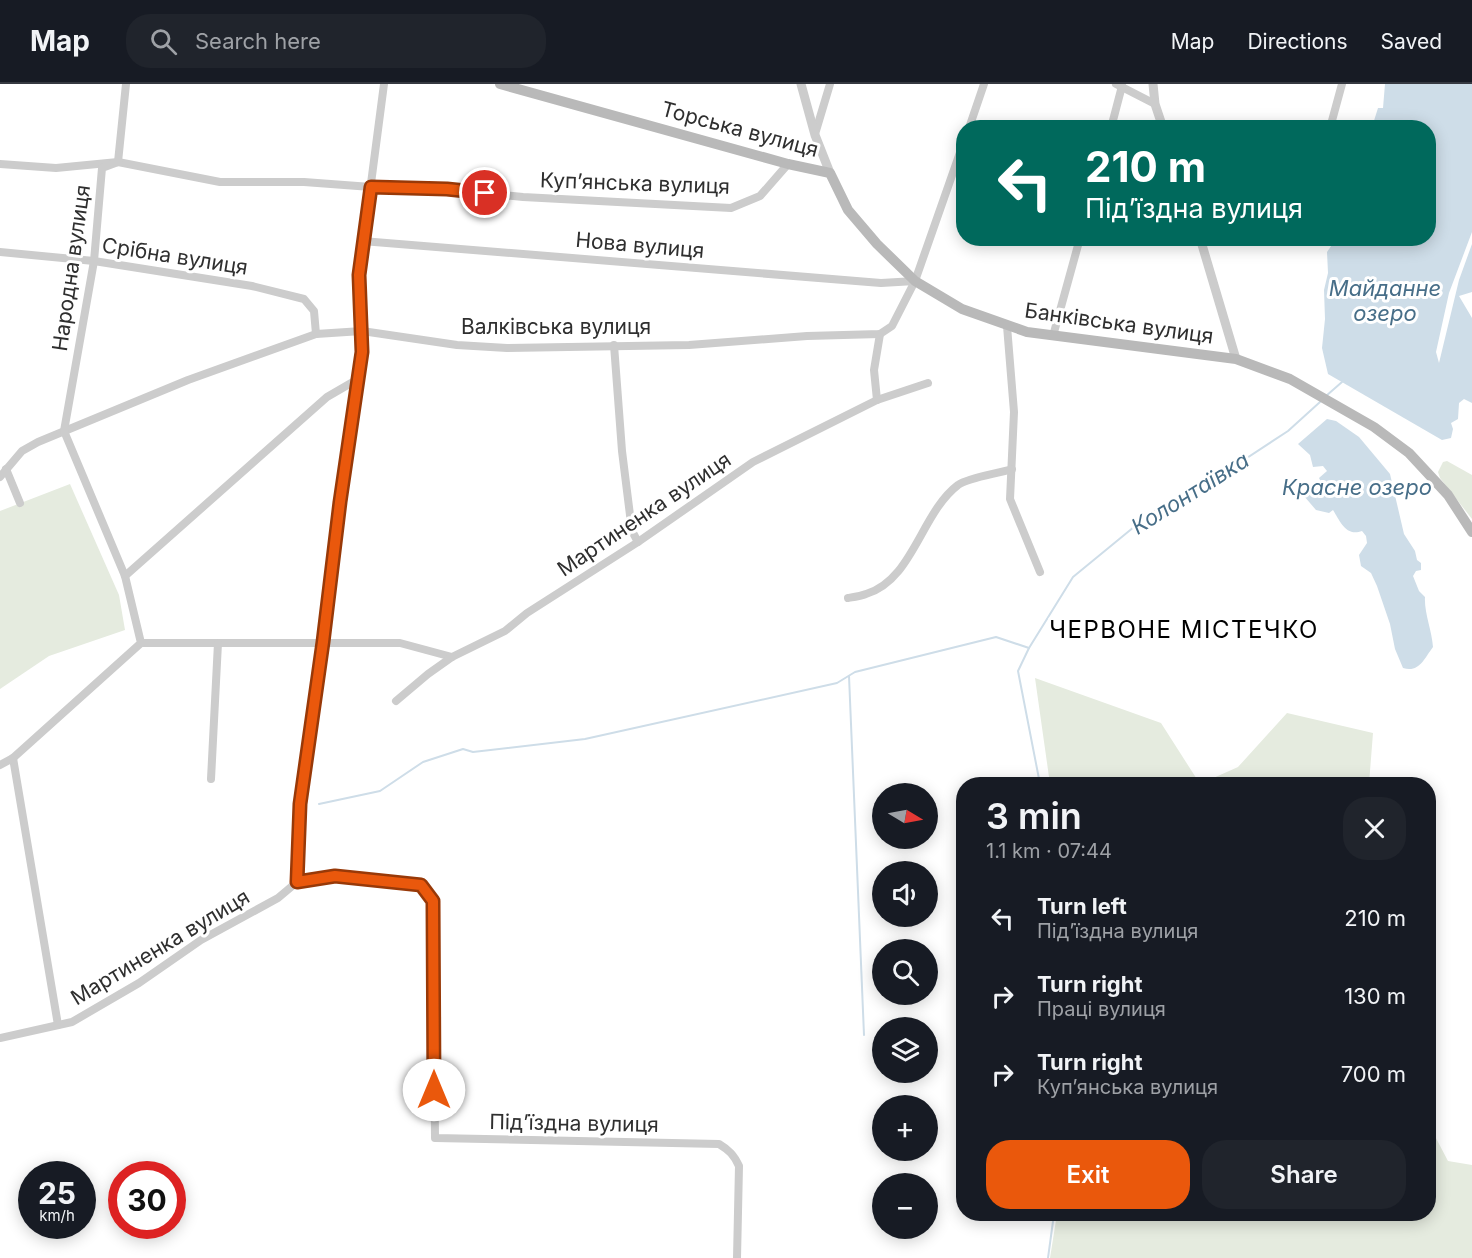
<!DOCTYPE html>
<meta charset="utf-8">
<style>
:root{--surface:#171b24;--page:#20242c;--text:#f1f3f6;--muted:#9ea1a6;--line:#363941;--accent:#ea580c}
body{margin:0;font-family:Inter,sans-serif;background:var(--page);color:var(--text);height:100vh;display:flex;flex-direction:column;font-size:22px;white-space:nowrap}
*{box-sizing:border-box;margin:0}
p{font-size:20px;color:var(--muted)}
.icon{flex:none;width:33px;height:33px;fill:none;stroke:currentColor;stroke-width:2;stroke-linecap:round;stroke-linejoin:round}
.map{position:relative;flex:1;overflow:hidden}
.sheet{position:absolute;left:956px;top:693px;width:480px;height:444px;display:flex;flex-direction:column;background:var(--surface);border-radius:24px;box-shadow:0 3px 15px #0003}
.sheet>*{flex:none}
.banner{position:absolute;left:956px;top:36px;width:480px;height:126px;border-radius:24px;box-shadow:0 3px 15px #0003;background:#00695c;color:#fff;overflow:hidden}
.needle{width:39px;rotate:100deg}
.tools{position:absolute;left:872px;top:699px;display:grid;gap:12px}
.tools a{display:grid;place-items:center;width:66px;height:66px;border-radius:50%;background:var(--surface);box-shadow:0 3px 15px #0003;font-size:30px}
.speed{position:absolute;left:18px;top:1077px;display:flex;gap:12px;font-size:30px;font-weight:700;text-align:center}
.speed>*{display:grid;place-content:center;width:78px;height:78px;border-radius:50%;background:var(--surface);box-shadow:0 3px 15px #0003;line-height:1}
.speed small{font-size:15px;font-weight:400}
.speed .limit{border:9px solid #d22;background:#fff;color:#111}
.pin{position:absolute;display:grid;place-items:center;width:51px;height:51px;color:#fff;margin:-26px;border:3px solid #fff;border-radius:50%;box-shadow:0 2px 6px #0007}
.me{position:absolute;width:66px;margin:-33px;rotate:0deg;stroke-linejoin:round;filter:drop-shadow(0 0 4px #0008)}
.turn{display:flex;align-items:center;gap:21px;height:126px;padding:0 30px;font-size:27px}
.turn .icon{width:78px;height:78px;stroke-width:2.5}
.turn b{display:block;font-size:42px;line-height:51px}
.round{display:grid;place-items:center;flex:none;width:63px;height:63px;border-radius:24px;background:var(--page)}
.head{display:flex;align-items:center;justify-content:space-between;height:102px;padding:0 30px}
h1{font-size:36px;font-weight:600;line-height:45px}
.button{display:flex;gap:12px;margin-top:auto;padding:12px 30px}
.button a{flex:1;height:69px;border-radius:24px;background:var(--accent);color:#fff;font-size:24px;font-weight:600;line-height:69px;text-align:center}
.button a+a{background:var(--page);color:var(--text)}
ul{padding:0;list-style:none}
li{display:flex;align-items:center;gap:18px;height:78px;padding:0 30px}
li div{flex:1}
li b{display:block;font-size:22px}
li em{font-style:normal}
header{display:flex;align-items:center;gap:36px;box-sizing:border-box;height:84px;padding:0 30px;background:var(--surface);border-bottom:2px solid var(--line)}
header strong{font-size:28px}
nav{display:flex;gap:33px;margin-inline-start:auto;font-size:21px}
.search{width:420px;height:54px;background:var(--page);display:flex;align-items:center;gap:15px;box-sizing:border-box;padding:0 21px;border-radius:24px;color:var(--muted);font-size:22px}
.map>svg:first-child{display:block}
.green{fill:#e5ebdf}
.water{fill:#cedde8}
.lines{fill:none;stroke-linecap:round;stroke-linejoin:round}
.stream{stroke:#cedde8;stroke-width:2}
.minor{stroke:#ccc;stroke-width:8}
.tertiary{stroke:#ccc;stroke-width:9}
.secondary{stroke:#b9b9b9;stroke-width:10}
.route-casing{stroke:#983908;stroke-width:15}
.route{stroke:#ea580c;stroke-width:10}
.labels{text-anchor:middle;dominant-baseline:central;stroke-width:6;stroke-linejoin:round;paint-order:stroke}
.street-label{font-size:21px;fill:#2f2f2f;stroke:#fff}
.water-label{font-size:22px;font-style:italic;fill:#476e88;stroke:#fff}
.quarter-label{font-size:24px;letter-spacing:1.5px;fill:#000;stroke:#fff}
</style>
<header>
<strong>Map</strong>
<div class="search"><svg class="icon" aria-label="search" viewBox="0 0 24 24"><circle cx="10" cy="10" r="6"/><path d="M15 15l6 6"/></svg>Search here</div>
<nav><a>Map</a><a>Directions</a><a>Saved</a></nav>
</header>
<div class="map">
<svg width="1472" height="1174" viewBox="0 0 1472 1174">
<rect width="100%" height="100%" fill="#fff"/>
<!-- green -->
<g class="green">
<polygon points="1447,377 1472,391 1472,435 1440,394 1438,388 1443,378"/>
<polygon points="70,400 119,511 125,546 49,572 0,605 0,427"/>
<polygon points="1035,594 1161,639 1200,700 1238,683 1287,629 1373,649 1369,700 1050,700"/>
<polygon points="1428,1039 1448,1077 1472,1081 1472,1174 1050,1174 1057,1130 1428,1130"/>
</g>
<!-- water -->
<g class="water">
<polygon points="1385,0 1472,0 1472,148 1449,209 1436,268 1439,279 1459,196 1472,160 1472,208 1459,212 1472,234 1472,319 1464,315 1459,319 1458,335 1451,339 1453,345 1451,354 1442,356 1328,290 1322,264 1325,235 1324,206 1328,189 1327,168 1336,155 1428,154 1428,44 1372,43 1378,24 1383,24"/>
<path d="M1327,335L1336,337L1359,353L1390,390L1404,450L1415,467L1417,476L1421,479V486L1416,487L1413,492L1419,507L1425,513C1424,528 1432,547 1433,563C1424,575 1419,589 1403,584L1395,565L1390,540L1377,502L1371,489L1361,482L1359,471L1367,459L1366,452L1362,447C1346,453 1340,437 1333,426L1329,429L1316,426L1304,412L1311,406L1317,405L1322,400L1319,394L1327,387L1323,382L1313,383L1310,371L1298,360Z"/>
</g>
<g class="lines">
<!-- stream -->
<g class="stream">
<polyline points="1326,312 1342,298"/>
<polyline points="849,592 864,951"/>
<polyline points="1040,700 1018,587 1029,564 1073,493 1151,429 1221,391 1288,347 1320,318"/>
<polyline points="319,720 380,707 423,678 463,665 473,668 585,655 837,599 855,588 996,553 1029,564"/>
<polyline points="1048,1174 1054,1130"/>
</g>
<!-- minor -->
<g class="minor">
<polyline points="1116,0 1155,20"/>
<polyline points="969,44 984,0"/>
<polyline points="1111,44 1122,2"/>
<polyline points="1330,44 1342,0"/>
<polyline points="815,50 830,0"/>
<polyline points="0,80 56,84 118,78 220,98 304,98 371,103 447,105 523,113 731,124 760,112 788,80"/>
<polyline points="362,157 881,199 915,197"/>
<polyline points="0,168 94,177 252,202 304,215 314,227 316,250"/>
<polyline points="1007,242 1014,328 1010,415 1040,488"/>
<polyline points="1053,252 1080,154"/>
<polyline points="614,261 622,367 632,447 638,458"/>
<polyline points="877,316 874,286 880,250"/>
<polyline points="6,385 20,419"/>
<polyline points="0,393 22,367 38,358 188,296 316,250 362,247 457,261 507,264 689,261 807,252 880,250 892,242 915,197 963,60"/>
<polyline points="125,492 327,313 358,295"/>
<path d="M848,514C854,513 861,512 866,510C913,496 921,429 958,401C970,393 997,390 1012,385"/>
<polyline points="141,559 400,559 452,573"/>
<polyline points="396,617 428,590 452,573 505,547 527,529 638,458 753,378 877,316 928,299"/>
<polyline points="13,674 58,941"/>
<polyline points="0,681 13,674 141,559 125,492 64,347 94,177 102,84 118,78 126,0"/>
<polyline points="211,695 218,559"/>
<polyline points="297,798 300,720 323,558 340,418 362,268 359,191 384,0"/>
<path d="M0,954L72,938L139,899L201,856L278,814L297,798L335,792L421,801L433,817L435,1054L719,1060C729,1066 734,1071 739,1082L737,1174"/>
</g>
<!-- tertiary -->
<g class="tertiary">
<polyline points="801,0 815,51 830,89"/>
<polyline points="1153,0 1155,20 1163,44"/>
<polyline points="1200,154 1236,275"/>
</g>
<!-- secondary -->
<polyline class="secondary" points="500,0 788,80 830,89 848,126 877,160 915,197 962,225 1027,248 1236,275 1290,295 1374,343 1409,369 1448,411 1472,448"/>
</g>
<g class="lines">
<!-- route casing -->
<g class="route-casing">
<polyline id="route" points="434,1006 433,817 421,801 335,792 297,798 300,720 323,558 340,418 362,268 359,191 371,103 447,105 485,109"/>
</g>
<!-- route -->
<use href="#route" class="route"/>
</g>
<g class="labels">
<!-- street labels -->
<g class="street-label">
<text transform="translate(740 45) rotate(15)">Торська вулиця</text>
<text transform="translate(635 99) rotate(2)">Куп’янська вулиця</text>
<text transform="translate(640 161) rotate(5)">Нова вулиця</text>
<text transform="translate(175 172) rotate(9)">Срібна вулиця</text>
<text transform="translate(71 184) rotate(-82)">Народна вулиця</text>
<text transform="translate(1119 239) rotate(8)">Банківська вулиця</text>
<text x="556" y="242">Валківська вулиця</text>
<text transform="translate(644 430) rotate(-34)">Мартиненка вулиця</text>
<text transform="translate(160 863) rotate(-31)">Мартиненка вулиця</text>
<text transform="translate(574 1039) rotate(1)">Під’їздна вулиця</text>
</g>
<!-- water labels -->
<g class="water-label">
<text x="1385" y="204">Майданне<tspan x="1385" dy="25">озеро</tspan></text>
<text x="1357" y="403">Красне озеро</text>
<text transform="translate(1190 409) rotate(-32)">Колонтаївка</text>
</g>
<!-- quarter labels -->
<g class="quarter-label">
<text x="1184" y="545">ЧЕРВОНЕ МІСТЕЧКО</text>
</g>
</g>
</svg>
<div class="tools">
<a><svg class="needle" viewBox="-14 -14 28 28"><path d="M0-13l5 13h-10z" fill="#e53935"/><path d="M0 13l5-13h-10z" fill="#9ea1a6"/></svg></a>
<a><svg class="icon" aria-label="sound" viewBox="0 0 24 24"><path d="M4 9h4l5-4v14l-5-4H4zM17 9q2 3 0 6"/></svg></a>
<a><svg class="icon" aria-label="search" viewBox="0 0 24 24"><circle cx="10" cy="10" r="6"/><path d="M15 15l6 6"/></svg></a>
<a><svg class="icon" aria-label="layers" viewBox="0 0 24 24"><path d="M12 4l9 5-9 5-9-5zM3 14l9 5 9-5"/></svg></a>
<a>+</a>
<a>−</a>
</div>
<div class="speed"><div>25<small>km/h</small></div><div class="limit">30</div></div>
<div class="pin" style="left:485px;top:109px;background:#d93025"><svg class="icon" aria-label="arrive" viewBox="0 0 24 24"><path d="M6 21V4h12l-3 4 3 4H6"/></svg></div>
<svg class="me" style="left:434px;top:1006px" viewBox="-20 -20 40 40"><circle r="19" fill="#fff"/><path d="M0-13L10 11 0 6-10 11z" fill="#ea580c"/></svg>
<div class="banner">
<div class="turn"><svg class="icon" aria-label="left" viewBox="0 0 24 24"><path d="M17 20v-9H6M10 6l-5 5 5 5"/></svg><div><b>210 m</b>Під’їздна вулиця</div></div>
</div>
<section class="sheet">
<div class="head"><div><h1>3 min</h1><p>1.1 km · 07:44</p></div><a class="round"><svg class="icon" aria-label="close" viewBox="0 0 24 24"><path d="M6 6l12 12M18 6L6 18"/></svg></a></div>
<ul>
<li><svg class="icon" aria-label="left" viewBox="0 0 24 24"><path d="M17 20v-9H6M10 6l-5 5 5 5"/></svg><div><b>Turn left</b><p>Під’їздна вулиця</p></div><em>210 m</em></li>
<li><svg class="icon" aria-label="right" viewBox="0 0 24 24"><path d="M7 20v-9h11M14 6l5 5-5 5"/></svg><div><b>Turn right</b><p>Праці вулиця</p></div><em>130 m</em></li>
<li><svg class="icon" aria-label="right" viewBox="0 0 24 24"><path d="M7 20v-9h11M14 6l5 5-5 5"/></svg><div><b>Turn right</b><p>Куп’янська вулиця</p></div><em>700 m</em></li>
</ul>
<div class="button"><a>Exit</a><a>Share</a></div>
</section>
</div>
